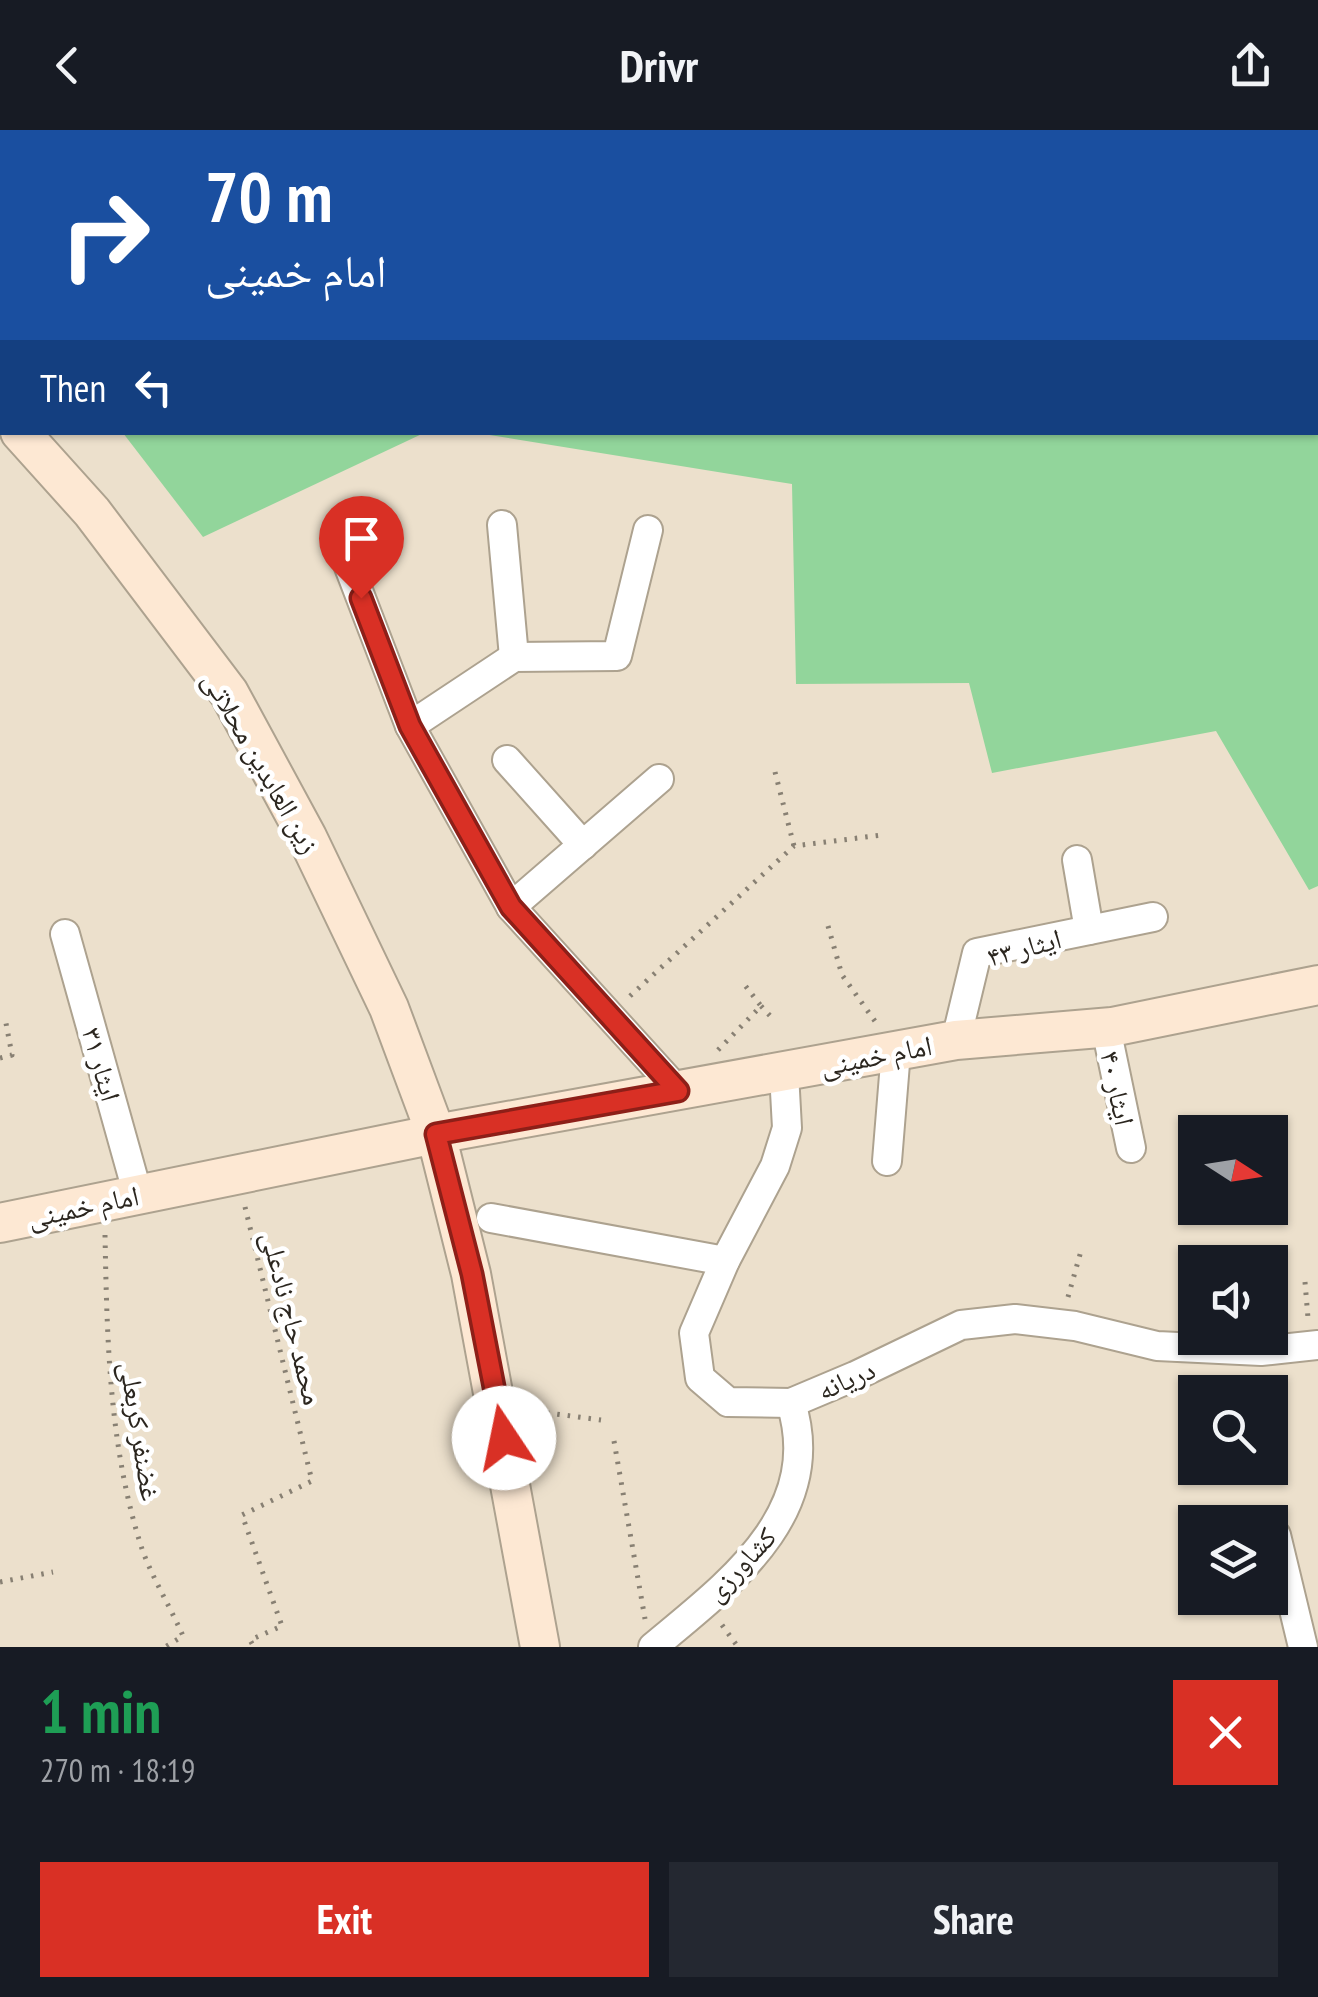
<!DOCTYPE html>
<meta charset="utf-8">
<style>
:root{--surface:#171b24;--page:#242831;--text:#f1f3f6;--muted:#9ea1a6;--accent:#d93025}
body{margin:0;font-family:"PT Sans Narrow","Noto Naskh Arabic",sans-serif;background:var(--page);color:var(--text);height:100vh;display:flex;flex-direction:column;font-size:38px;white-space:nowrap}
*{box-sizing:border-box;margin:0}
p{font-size:32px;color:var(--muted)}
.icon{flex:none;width:55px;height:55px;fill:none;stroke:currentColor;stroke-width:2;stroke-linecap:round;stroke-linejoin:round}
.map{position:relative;height:1517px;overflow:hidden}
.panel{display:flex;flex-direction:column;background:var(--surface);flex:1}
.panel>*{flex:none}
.guide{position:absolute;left:0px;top:0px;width:1320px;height:305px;box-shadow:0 2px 8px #0004;background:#1a4fa0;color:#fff;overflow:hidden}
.needle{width:65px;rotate:102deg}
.fabs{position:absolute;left:1178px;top:985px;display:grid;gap:20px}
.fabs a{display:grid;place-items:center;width:110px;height:110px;border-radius:0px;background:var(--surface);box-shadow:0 2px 8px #0004;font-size:50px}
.pin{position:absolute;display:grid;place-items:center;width:85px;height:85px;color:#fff;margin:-102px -42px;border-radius:50% 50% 50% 0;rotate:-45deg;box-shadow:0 0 10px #0007}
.pin .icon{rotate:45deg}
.me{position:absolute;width:110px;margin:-55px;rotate:349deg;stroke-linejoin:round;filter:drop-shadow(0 0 8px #0008)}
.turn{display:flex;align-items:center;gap:35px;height:210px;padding:0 40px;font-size:45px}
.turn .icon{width:130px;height:130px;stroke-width:2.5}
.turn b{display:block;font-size:70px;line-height:85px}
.then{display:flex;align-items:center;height:95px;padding:0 40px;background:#0003;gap:20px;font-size:38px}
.round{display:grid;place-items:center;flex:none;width:105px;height:105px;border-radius:0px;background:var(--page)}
.headline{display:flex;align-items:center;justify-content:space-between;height:170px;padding:0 40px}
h1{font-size:60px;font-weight:700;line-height:75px;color:#1e9e55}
.primary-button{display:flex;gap:20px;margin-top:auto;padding:20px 40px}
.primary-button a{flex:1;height:115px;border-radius:0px;background:var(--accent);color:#fff;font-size:40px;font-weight:700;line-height:115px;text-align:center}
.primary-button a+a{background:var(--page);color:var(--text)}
header{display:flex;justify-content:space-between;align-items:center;height:130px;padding:0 40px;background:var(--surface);font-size:45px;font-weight:700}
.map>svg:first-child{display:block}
.green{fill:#92d59b}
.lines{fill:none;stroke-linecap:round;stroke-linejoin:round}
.minor-casing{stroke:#ada28f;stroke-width:32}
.secondary-casing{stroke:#ada28f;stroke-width:42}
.path{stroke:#888073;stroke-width:5;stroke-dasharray:2.5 8;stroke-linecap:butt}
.minor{stroke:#fff;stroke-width:28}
.secondary{stroke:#fde8d3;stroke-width:38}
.route-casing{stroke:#8d1f18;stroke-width:25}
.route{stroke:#d93025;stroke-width:18}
.labels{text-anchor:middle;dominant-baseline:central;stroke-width:9;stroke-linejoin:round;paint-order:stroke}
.street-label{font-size:28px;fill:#2b261f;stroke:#fff}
</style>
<header><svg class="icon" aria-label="back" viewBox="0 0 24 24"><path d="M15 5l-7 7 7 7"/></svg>Drivr<svg class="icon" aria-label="share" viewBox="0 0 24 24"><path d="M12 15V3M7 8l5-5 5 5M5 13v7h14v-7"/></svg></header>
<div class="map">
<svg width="1318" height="1517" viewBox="0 0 1318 1517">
<rect width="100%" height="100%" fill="#ece0cc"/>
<!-- green -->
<g class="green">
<polygon points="0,0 1318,0 1318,756 1309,760 1216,601 992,643 969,553 796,554 792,354 477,303 1318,302 1318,2 2,2 2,146"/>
<polygon points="123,303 424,303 203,407"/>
</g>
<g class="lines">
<!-- minor casing -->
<g class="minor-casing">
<g id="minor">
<polyline points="502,395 514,527"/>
<polyline points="336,403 410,596 511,777 678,961"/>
<polyline points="410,596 514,527 617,526 648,400"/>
<polyline points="507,630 583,715"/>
<polyline points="1077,730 1089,800"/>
<polyline points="511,777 659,649"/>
<polyline points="65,804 138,1065"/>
<polyline points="1106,898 1131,1018"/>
<polyline points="956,910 977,823 1153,787"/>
<polyline points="784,943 787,998 775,1036 725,1131 694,1203 700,1248 728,1272 791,1273 855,1246 961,1195 1015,1189 1075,1196 1157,1216 1261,1221 1318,1215"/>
<polyline points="887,1031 896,921"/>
<polyline points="491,1088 725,1131"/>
<polyline points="1276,1405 1303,1517"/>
<path d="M653,1517C727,1455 826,1384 791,1273"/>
</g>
</g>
<!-- secondary casing -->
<g class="secondary-casing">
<g id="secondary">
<polyline points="0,280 2,283"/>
<polyline points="20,302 92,382 229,563 307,707 389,878 436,1004 471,1144 540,1517"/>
<polyline points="0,1093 436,1004 956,910 1112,897 1318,855"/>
</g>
</g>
<!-- path -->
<g class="path">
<polyline points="775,642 794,716"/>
<polyline points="828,796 842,845 877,894"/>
<polyline points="630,866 794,716 882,705"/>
<polyline points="761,876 773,889"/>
<polyline points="718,920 761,876 744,854"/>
<polyline points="0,928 12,925 5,888"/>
<polyline points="245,1077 312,1351 242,1385 282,1496 250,1510 254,1517"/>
<path d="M105,1105C107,1209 109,1315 141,1416C151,1446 170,1476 183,1506L165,1517"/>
<polyline points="1305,1152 1308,1188"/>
<polyline points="1068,1167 1081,1121"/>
<polyline points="1270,1263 1284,1334"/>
<polyline points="526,1280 601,1290"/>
<polyline points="614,1311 645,1489"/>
<polyline points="0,1452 53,1442"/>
<polyline points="722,1495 738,1517"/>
</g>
<!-- minor -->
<use href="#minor" class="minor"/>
<!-- secondary -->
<use href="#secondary" class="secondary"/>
</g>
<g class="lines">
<!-- route casing -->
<g class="route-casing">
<polyline id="route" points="361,468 410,596 511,777 678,961 436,1004 472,1144 504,1308"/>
</g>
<!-- route -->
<use href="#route" class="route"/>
</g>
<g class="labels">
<!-- street labels -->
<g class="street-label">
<text transform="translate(262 632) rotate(60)">زین العابدین محلاتی</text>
<text transform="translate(1024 817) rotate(-15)">ایثار ۴۳</text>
<text transform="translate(876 925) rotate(-11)">امام خمینی</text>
<text transform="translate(102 934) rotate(74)">ایثار ۳۱</text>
<text transform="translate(1118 958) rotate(78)">ایثار ۴۰</text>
<text transform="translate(83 1076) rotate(-12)">امام خمینی</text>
<text transform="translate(293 1188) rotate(76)">محمد حاج نادعلی</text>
<text transform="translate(846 1249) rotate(-24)">دریانه</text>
<text transform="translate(141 1301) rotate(81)">غضنفر کربعلی</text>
<text transform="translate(740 1434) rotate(-47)">کشاورزی</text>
</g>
</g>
</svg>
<div class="fabs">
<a><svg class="needle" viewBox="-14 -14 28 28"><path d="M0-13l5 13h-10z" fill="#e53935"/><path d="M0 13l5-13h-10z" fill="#9ea1a6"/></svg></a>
<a><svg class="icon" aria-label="sound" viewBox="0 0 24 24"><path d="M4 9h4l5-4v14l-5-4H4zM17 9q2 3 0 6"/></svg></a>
<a><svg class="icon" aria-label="search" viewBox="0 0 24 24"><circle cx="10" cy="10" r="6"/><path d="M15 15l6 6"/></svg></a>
<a><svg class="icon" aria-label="layers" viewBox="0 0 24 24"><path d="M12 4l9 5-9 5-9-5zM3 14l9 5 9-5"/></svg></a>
</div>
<div class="pin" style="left:361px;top:468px;background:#d93025"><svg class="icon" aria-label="arrive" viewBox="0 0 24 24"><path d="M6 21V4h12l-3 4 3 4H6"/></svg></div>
<svg class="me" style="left:504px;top:1308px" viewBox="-20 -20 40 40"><circle r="19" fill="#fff"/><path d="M0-13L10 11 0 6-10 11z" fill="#d93025"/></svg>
<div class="guide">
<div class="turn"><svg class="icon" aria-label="right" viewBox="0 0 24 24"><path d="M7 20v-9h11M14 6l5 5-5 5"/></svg><div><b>70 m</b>امام خمینی</div></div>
<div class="then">Then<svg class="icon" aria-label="left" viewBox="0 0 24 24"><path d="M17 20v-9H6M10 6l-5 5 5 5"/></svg></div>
</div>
</div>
<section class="panel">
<div class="headline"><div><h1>1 min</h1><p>270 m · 18:19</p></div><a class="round" style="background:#d93025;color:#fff"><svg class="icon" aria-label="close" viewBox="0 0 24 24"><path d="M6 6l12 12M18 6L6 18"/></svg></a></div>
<div class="primary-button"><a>Exit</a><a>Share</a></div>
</section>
